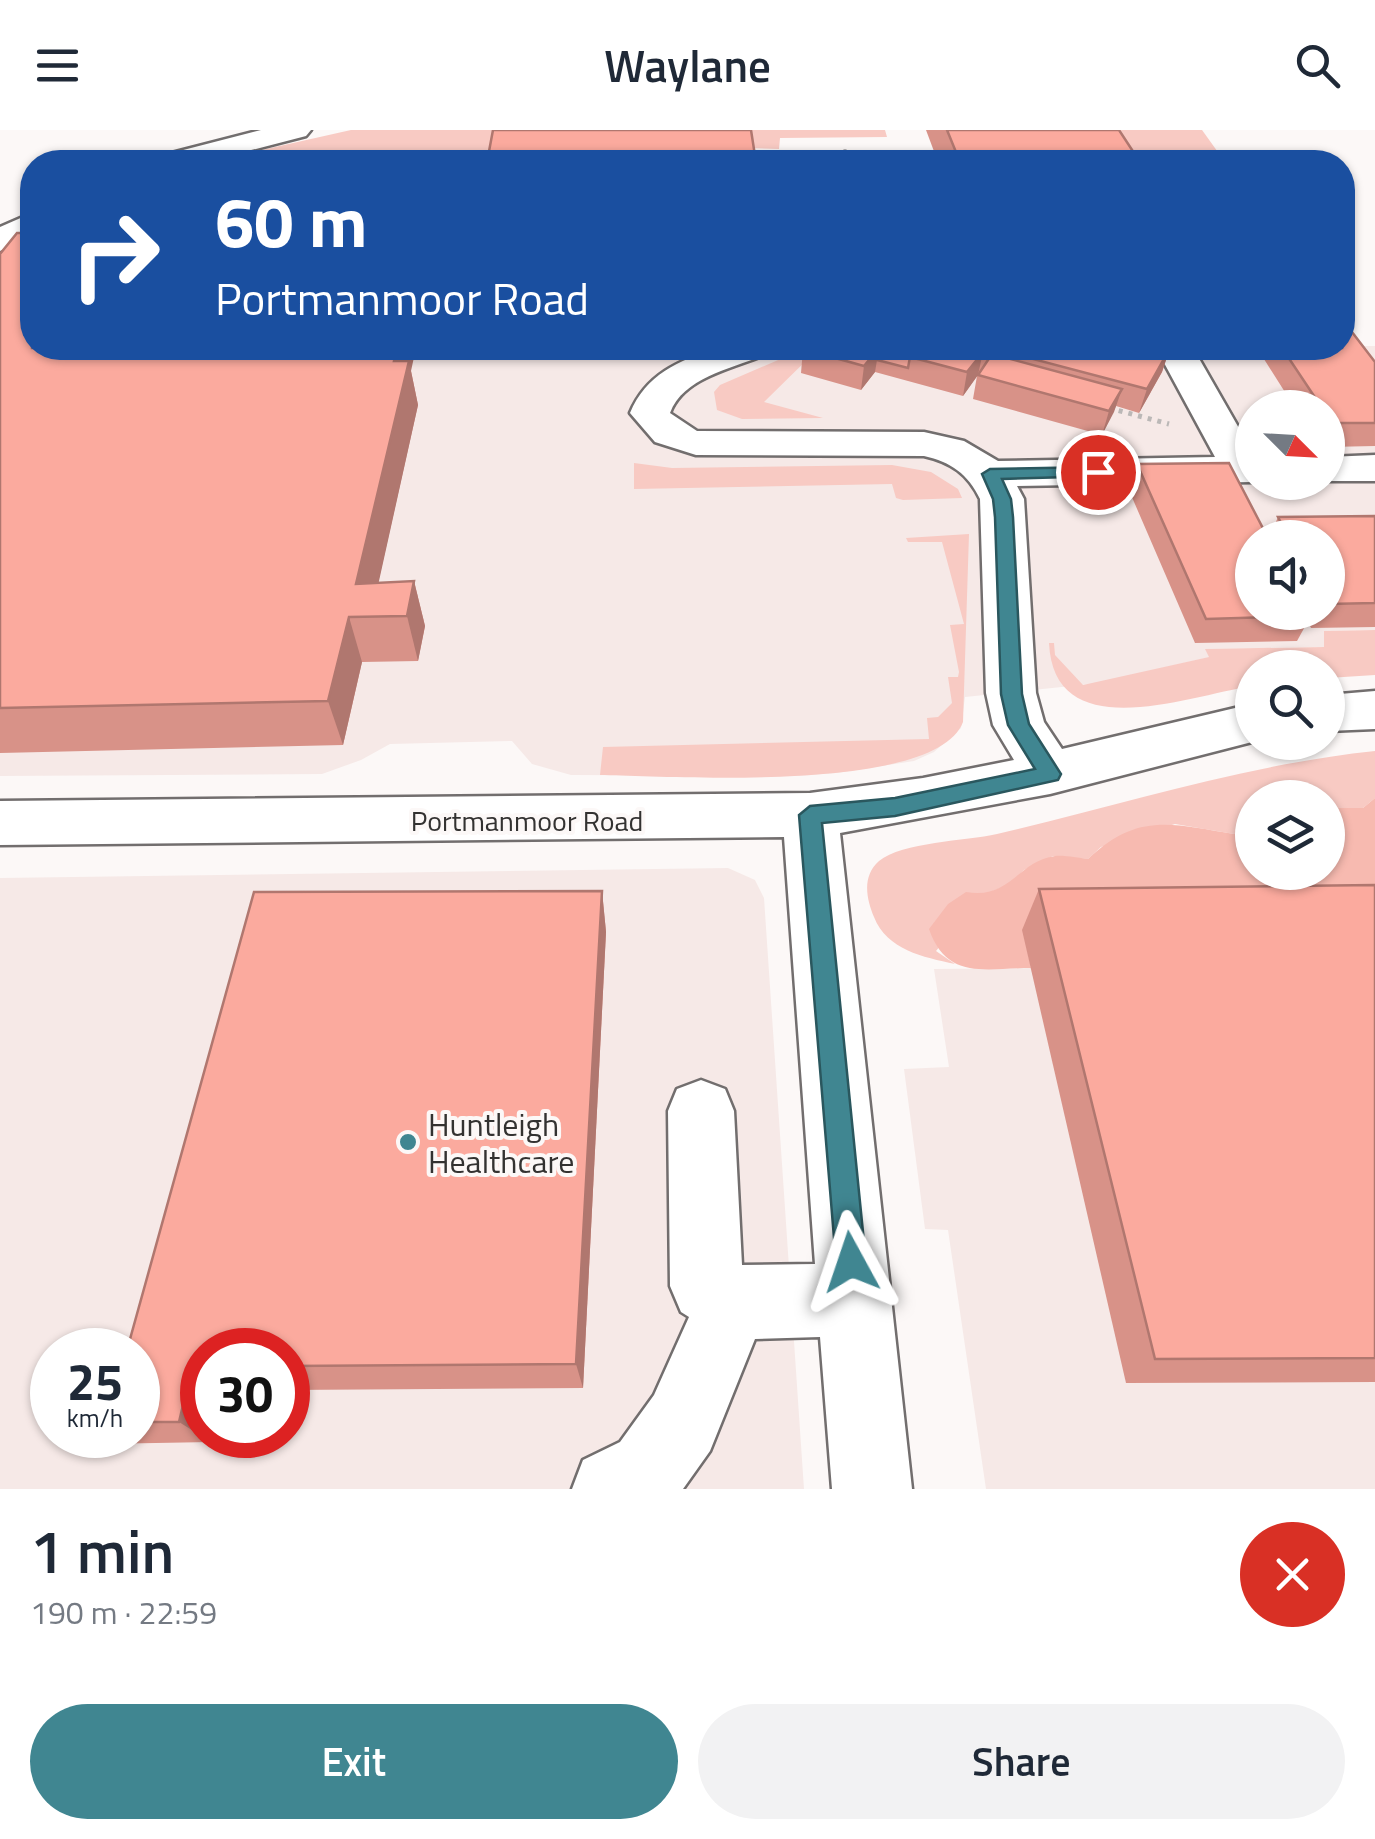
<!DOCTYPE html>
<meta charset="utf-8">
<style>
:root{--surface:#fff;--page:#f2f2f3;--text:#1f2937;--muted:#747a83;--accent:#408691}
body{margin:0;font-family:"Titillium Web",sans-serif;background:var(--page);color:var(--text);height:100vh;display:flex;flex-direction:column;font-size:38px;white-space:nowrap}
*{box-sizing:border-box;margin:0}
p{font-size:32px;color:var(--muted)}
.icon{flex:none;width:55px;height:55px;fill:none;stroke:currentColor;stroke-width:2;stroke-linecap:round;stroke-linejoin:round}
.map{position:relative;height:1359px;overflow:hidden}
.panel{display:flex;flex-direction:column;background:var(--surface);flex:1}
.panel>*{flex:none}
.guide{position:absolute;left:20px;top:20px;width:1335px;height:210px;border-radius:40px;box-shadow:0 2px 8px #0004;background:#1a4fa0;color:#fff;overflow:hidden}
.needle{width:65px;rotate:114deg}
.fabs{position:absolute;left:1235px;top:260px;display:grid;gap:20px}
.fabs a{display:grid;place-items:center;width:110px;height:110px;border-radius:50%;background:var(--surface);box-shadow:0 2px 8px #0004;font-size:50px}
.speed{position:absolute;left:30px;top:1198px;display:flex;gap:20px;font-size:50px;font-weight:700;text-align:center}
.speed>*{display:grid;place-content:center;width:130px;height:130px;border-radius:50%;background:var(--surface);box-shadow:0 2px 8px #0004;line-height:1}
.speed small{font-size:25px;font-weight:400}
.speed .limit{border:15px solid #d22;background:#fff;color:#111}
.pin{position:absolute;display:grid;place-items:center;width:85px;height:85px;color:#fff;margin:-42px;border:5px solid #fff;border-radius:50%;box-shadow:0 2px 10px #0007}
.me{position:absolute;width:110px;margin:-55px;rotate:355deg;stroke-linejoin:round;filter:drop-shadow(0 0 8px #0008)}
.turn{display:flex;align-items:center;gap:35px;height:210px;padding:0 30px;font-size:45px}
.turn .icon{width:130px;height:130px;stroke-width:2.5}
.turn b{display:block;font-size:70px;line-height:85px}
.round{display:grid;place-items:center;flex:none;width:105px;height:105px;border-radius:52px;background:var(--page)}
.overview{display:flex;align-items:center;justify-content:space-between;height:170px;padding:0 30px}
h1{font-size:60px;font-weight:600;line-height:75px}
.action{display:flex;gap:20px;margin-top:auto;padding:20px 30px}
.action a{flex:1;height:115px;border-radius:60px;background:var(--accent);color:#fff;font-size:40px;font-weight:600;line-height:115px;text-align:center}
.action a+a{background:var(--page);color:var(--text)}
header{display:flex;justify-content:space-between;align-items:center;height:130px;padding:0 30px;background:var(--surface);font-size:45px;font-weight:600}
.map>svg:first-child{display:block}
.built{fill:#f6e9e7;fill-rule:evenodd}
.green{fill:#f8cac3}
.forest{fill:#f7bab0}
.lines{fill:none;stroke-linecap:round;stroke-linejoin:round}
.minor-casing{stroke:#726e6e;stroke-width:5}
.path{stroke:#bbb8b7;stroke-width:5;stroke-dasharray:4 6;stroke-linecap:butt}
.minor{fill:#fff;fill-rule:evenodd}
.wall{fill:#d89288}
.shaded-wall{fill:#b0776f}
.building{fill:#fbaa9e;stroke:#b0776f;stroke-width:2.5}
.route{fill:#408691;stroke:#2a575e;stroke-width:2.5}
.poi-dot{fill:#408691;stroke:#fcf8f7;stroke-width:4}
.labels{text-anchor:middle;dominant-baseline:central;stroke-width:8;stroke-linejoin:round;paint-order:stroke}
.street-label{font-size:28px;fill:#333231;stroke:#fcf8f7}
.near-poi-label{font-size:32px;fill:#333231;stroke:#fcf8f7;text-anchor:start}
</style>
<header><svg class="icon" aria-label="menu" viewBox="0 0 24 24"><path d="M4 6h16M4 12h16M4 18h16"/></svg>Waylane<svg class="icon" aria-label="search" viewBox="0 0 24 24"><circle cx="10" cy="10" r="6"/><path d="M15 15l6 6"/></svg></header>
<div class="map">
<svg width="1375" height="1359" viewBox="0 0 1375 1359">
<rect width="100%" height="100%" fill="#fcf8f7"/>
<!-- built -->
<g class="built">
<path d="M0,133L32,218L1375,216V500L1325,501V517L1206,519L1210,527L1091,554L965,567L961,598L934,622L914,631L836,643L795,646L571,645L532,634L512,611L390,614L361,630L322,644L0,646ZM1252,278H1328V352H1252ZM1252,408H1328V482H1252Z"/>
<path d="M728,738L755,750L764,768L804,1359H0V748ZM52,1220H138V1305H52ZM202,1220H288V1305H202Z"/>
<polygon points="1375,796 1375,1359 986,1359 948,1100 925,1099 904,939 949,937 934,839 1030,838 1022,800"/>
</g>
<!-- green -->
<g class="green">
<polygon points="351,0 505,0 499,32 209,32"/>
<polygon points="744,0 885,0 887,7 780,8 779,19 746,18"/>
<polygon points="1086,0 1202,0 1225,32 1105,32"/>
<polygon points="806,218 819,218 764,272 823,288 742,289 717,280 714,262 720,255"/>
<polygon points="634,333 672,338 892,335 931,342 958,359 962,368 903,370 896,368 892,354 634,359"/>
<path d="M969,404L963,592C936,664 668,646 600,645L603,617L929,609L927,588L938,587L952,573L948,547H958L959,542L950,495L964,494L942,412H908L906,408Z"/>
<path d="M1375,500V545L1328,548V538H1252V556C1188,566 1054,618 1049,513H1054L1055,525L1083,555L1209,527L1205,519L1324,517V501Z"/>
<path d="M1375,621V668L1363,678H1328V668H1252V684L1234,704L1175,694L1101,717L1088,729L1053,726L1024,740L1008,755L983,765L936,821L955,834C923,827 887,820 874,787C866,768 862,746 879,731C902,712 966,711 997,704C1125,674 1243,635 1375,621Z"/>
</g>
<!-- forest -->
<path class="forest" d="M1375,668V796L1023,800L1031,838C986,838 947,851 929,799L948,774L966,762C1010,770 1018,731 1055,726C1065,725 1078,728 1088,729C1138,682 1171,694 1234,704L1252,684V742H1328V678H1363Z"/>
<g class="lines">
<!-- minor casing -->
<g class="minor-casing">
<g id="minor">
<polygon points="261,0 311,0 306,6 205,32 156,32 160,26"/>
<polygon points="845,22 856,25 860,32 830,32 834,25"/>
<polygon points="32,83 32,106 0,121 0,97"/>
<path d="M716,218H768L762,226C730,239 683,248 670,283L697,301L924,302L964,311L998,331L1215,327L1156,218H1193L1252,321V352L1017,356L1024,369L1036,563L1044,592L1062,619L1252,574V612L1050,664L840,703L912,1359H832L820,1207L755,1209L710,1321L683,1359H572L583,1330L620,1312L654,1265L689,1187L681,1182L670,1156L668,981L677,959L701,950L725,959L734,981L742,1135L815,1134L784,707L0,715V671L810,663L923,648L1014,630L993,595L986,563L980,369C968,344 951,332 924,326L696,325L655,312L630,283C646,244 679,231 716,218Z"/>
<polygon points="1375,325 1375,351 1328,351 1328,327"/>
<polygon points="1375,561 1375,599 1328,601 1328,565"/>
</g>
</g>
<!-- path -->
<polyline class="path" points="1109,278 1169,294"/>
<!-- minor -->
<use href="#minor" class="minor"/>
</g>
<!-- wall -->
<g class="wall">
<polygon points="926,0 1119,0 1140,32 938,32"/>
<polygon points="0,124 411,241 418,275 378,453 414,451 425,496 418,531 362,532 343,615 0,623"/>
<polygon points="804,218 1170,218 1162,242 1139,283 1116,276 1102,305 973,269 977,246 963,266 875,242 861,260 801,243 803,219"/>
<polygon points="1257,218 1342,218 1375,232 1375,316 1328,317 1328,278 1295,278"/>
<polygon points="1137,334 1252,482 1328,482 1328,408 1269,408 1278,387 1375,386 1375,497 1311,498 1308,491 1297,511 1195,513 1128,358"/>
<polygon points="1375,755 1375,1252 1126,1253 1022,800 1039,759"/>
<polygon points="602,761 606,802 583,1258 288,1260 288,1220 202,1220 202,1305 212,1305 211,1312 100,1314 84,1305 138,1305 138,1220"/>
</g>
<!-- shaded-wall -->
<g class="shaded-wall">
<polygon points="397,218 416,218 411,241 418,275 371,487 356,454"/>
<polygon points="879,218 892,218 877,230 875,242 861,260 864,236"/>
<polygon points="1170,218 1162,242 1139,283 1147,259"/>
<polygon points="983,222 978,245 963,266 967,242"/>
<polygon points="1122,259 1114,282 1102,305 1109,281"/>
<polygon points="414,451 425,496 418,531 407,486"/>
<polygon points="349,487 362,532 343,615 328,571"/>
<polygon points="602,761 606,802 583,1258 576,1234"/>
<polygon points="192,1237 202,1245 202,1305 212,1305 211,1312 179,1292"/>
</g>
<!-- building -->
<g class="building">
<polygon points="493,0 751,0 756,32 487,32"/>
<polygon points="947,0 1119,0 1140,32 960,32"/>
<polygon points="17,103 32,103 32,218 397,218 394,231 409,231 356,454 414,451 407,486 349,487 328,571 0,578 0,124"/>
<polygon points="1342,189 1375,232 1375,293 1332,293 1328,286 1328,278 1322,278 1282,218 1342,218"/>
<polygon points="804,218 879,218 864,236 803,219"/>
<polygon points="886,218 917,218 910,227 908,238 877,230"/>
<polygon points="917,218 968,218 983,222 967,242 910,227"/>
<polygon points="991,218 1170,218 1147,259"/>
<polygon points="992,224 1122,259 1109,281 978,245"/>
<polygon points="1229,333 1268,408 1252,408 1252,482 1308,482 1310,486 1206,489 1137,334"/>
<polygon points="1375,386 1375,473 1328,474 1328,408 1289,408 1278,387"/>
<polygon points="1375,755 1375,1228 1155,1229 1039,759"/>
<polygon points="602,761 576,1234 288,1236 288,1220 202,1220 202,1237 192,1237 179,1292 138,1292 138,1220 127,1220 254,762"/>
</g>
<!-- route -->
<polygon class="route" points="1098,337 1104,338 1104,346 1002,349 1011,369 1013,387 1022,564 1029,594 1061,644 1058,650 895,686 822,693 866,1132 861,1143 851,1147 840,1143 836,1132 799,685 810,676 895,668 1035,639 1008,595 1001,564 995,387 993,369 982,344 990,339"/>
<!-- markers -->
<circle class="poi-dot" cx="408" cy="1012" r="10"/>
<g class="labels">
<!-- street labels -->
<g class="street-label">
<text x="527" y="690">Portmanmoor Road</text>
</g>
<!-- near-poi labels -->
<g class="near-poi-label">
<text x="428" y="994">Huntleigh<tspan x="428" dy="37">Healthcare</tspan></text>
</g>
</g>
</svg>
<div class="fabs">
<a><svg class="needle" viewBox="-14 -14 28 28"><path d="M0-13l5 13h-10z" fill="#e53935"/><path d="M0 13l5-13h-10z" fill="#747a83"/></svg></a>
<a><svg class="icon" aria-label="sound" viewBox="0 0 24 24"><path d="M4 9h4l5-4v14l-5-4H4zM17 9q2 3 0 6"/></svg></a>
<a><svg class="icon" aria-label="search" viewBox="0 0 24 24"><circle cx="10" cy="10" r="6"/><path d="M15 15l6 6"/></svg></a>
<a><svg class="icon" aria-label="layers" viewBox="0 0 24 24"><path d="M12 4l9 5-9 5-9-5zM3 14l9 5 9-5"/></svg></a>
</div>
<div class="speed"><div>25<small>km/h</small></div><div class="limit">30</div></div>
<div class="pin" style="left:1098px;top:342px;background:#d93025"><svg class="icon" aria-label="arrive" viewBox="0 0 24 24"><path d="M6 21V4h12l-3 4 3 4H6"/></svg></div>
<svg class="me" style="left:851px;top:1132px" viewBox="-20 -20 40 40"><path d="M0-17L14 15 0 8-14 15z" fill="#408691" stroke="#fff" stroke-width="4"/></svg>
<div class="guide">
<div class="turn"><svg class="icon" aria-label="right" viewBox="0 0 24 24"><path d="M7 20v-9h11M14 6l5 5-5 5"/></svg><div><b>60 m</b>Portmanmoor Road</div></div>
</div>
</div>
<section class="panel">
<div class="overview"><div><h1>1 min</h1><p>190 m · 22:59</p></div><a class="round" style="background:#d93025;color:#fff"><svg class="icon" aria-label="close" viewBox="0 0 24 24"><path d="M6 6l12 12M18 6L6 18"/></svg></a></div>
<div class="action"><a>Exit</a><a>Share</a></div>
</section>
